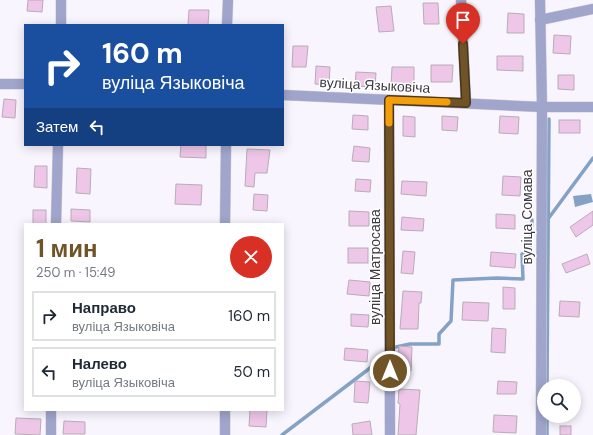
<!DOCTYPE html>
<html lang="ru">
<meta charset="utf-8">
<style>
:root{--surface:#fff;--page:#f2f2f3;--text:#1f2937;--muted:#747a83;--line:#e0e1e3;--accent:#705427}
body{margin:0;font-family:"DM Sans",sans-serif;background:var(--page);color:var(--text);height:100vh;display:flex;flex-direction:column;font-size:15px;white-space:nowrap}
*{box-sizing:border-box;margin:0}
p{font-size:13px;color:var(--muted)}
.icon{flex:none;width:22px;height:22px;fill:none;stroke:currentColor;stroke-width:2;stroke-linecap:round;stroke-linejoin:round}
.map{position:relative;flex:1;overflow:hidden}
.panel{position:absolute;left:24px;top:223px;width:260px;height:188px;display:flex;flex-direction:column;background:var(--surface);border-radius:0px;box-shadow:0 2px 10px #0003}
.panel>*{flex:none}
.banner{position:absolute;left:24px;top:24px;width:260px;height:122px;border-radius:0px;box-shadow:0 2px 10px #0003;background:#1a4fa0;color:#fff;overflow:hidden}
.buttons{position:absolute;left:537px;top:379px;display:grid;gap:8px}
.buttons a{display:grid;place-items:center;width:44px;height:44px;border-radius:50%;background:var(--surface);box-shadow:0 2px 10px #0003;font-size:20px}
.pin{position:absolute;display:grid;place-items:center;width:34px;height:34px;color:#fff;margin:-41px -17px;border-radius:50% 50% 50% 0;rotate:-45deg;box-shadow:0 0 4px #0007}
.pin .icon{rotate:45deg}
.me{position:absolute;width:44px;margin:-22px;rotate:0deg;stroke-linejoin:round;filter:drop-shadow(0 0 3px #0008)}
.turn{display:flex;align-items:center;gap:14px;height:84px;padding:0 12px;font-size:18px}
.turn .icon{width:52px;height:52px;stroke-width:2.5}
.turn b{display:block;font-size:28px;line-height:34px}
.then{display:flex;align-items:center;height:38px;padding:0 12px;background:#0003;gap:8px;font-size:15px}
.round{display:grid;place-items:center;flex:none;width:42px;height:42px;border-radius:21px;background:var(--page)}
.overview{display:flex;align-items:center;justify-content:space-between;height:68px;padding:0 12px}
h1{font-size:24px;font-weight:700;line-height:30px;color:var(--accent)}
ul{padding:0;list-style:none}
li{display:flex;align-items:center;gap:12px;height:50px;margin:0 8px 6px;padding:0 4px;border:2px solid var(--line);border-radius:0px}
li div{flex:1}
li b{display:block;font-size:15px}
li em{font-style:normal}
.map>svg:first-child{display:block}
.water{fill:#83a2c5}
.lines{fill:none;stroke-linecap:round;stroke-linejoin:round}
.stream{stroke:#83a2c5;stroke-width:3.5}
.building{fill:#eec6e8;stroke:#b8acb6}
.minor-casing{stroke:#d3cfd8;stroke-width:11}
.tertiary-casing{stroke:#d3cfd8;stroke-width:11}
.minor{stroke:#a0a5cb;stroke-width:10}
.tertiary{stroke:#a0a5cb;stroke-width:10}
.route-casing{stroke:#493719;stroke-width:10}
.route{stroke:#705427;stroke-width:7}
.slow{stroke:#f59e0b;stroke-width:7}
.labels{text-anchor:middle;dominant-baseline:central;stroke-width:3;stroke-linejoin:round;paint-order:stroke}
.street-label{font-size:14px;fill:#3b393f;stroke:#fff}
</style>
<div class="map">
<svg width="593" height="435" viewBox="0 0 593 435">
<rect width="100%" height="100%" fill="#f9f5fe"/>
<!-- water -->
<polygon class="water" points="591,194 593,202 575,207 573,196"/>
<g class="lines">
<!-- stream -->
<g class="stream">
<polyline points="548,219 593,158"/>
<polyline points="391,348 410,344 439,344 439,334 451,321 453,280 497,278 523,279 522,254 530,249 532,220"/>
<polyline points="547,386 549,119"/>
<polyline points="282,435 374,365"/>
<polyline points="547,435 547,416"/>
</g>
</g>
<!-- building -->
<g class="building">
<polygon points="28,0 43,0 42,12 27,11"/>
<polygon points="423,3 438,3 439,24 424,24"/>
<polygon points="391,6 394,31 379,32 376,7"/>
<polygon points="189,10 209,10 208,25 188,25"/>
<polygon points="508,13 524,14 524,33 507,33"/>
<polygon points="554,35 571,36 570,54 553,53"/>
<polygon points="293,46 308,46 306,67 292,67"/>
<polygon points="497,56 523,56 523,71 497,70"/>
<polygon points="431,65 453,65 452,82 431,82"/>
<polygon points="316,66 330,67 329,85 315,84"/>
<polygon points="392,67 414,67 414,88 391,87"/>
<polygon points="356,72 376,73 375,87 355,86"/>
<polygon points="558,75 574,75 574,90 558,89"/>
<polygon points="4,99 16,100 15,118 2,117"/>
<polygon points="353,115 368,116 368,130 352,129"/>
<polygon points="403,116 415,117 415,137 403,136"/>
<polygon points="442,116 458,117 457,131 442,130"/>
<polygon points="500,116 519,117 518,134 499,133"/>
<rect x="559" y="120" width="21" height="13"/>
<polygon points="181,145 206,145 206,158 180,157"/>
<polygon points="354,146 370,148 369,162 352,161"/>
<polygon points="247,149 270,150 267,173 255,173 254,187 245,186"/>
<polygon points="35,166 47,166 47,188 34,187"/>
<polygon points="77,168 91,169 90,194 76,193"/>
<polygon points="503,176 521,177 520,196 502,195"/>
<polygon points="356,179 371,180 370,192 355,191"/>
<polygon points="402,181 427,182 426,196 401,194"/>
<polygon points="176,184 202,185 201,205 175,204"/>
<polygon points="254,194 268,195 267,211 253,210"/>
<polygon points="71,209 90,210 90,222 71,221"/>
<rect x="33" y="210" width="13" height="14"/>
<polygon points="349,211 369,212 369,226 349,226"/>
<polygon points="593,211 593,225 576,237 570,227"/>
<polygon points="496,214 515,215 515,229 496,228"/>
<polygon points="402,217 424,219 423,231 401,230"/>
<rect x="348" y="248" width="20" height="15"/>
<polygon points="403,251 415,252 413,274 401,273"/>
<polygon points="491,252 516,254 515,268 490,266"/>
<polygon points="587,254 590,264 566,273 562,264"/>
<polygon points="349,280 370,282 369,296 347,294"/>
<polygon points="503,287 515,288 515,309 503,309"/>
<polygon points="403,291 422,292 421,303 419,303 418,329 400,329"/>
<polygon points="560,301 580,302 579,317 559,316"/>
<polygon points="463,302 489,303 488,321 462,320"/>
<polygon points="351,314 369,315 368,327 351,326"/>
<polygon points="492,328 506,329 505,353 491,352"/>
<polygon points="399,346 412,347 411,371 397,370"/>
<polygon points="345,348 368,350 367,362 344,360"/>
<polygon points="355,381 370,382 368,403 354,402"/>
<polygon points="498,381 517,382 516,394 497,394"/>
<polygon points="399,389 420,390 416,435 398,435 400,404 398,403"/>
<polygon points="250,410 267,410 266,427 249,426"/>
<polygon points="494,415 517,416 516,433 493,432"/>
<polygon points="16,418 41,419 40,435 15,434"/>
<polygon points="64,421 85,422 85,434 63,434"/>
<polygon points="370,421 372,435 353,435 352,424"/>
<rect x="560" y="426" width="11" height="9"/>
</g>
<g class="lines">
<!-- minor casing -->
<g class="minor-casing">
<g id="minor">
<polyline points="461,0 466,103"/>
<polyline points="540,20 593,9"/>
<polyline points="61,25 61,0"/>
<polyline points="227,25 228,0"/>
<polyline points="0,84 25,84"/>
<polyline points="283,95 542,107 593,107"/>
<polyline points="389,100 390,435"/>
<polyline points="56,224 58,145"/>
<polyline points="225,224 226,145"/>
<polyline points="225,410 225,435"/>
<polyline points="51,435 51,410"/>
</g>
</g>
<!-- tertiary casing -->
<g class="tertiary-casing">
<polyline id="tertiary" points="540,0 542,107 541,435"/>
</g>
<!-- minor -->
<use href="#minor" class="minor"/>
<!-- tertiary -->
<use href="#tertiary" class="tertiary"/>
</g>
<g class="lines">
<!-- route casing -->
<g class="route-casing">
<polyline id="route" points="390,371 389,100 466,103 463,44"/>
</g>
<!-- route -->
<use href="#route" class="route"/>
<!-- slow -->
<polyline class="slow" points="389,123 389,100 447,102"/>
</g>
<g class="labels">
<!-- street labels -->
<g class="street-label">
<text transform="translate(375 85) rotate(3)">вуліца Языковіча</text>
<text transform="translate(527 217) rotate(-90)">вуліца Сомава</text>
<text transform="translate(375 267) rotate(-90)">вуліца Матросава</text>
</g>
</g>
</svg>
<div class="buttons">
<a><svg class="icon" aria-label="search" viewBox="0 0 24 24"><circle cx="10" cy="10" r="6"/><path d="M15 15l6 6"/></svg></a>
</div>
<div class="pin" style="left:463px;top:44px;background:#d93025"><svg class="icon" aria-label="arrive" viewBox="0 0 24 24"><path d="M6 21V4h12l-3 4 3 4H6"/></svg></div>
<svg class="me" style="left:390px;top:371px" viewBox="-20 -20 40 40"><circle r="17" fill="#705427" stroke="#fff" stroke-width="3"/><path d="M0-11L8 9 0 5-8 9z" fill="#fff"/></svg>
<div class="banner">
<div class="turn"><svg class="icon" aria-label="right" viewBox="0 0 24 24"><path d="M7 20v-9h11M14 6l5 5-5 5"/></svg><div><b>160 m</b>вуліца Языковіча</div></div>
<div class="then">Затем<svg class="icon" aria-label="left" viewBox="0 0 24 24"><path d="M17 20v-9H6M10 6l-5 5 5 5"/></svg></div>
</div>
<section class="panel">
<div class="overview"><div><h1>1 мин</h1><p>250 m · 15:49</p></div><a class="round" style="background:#d93025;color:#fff"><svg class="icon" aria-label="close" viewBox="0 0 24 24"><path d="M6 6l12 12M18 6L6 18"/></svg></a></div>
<ul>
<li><svg class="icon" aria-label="right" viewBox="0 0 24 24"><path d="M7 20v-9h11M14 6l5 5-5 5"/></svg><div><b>Направо</b><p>вуліца Языковіча</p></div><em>160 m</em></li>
<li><svg class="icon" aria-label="left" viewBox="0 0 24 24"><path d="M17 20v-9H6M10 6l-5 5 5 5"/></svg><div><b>Налево</b><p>вуліца Языковіча</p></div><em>50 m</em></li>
</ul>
</section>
</div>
